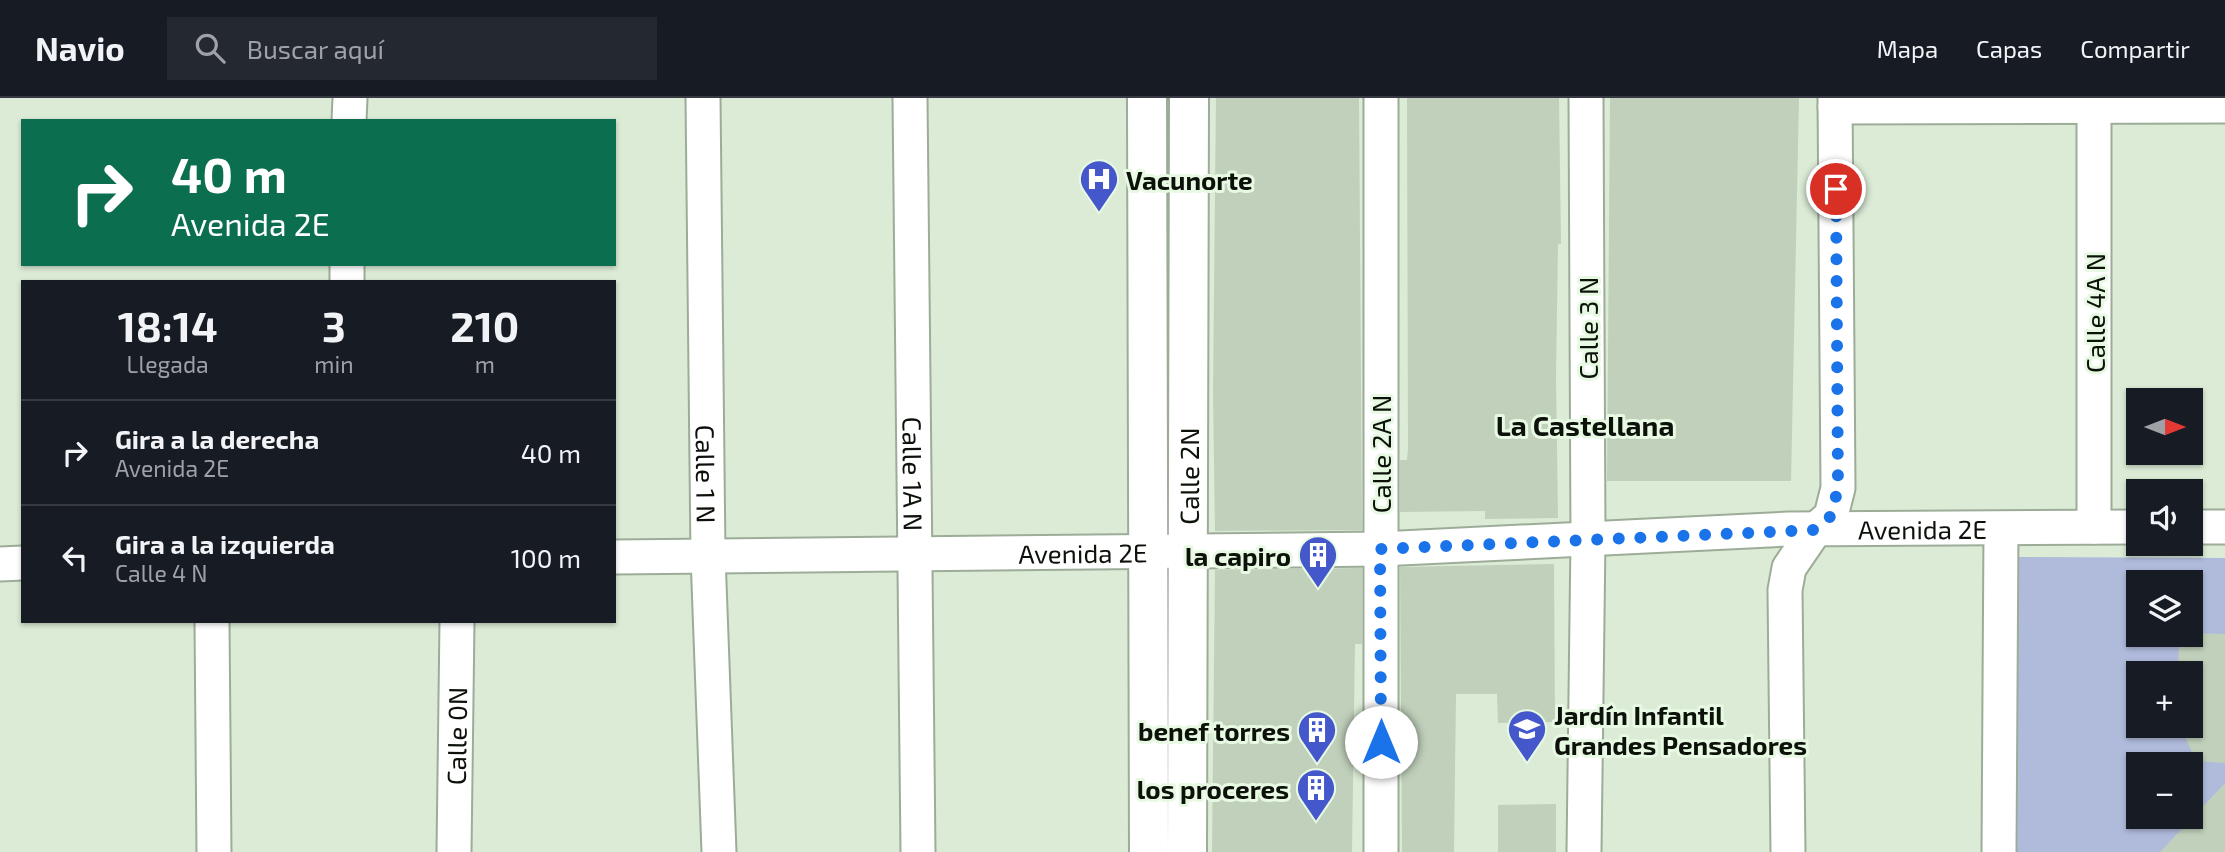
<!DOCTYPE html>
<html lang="es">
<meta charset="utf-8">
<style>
:root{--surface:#171b24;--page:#242831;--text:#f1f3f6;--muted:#9ea1a6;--line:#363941}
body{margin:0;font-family:"Exo 2",sans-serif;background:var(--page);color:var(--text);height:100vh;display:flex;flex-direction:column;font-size:26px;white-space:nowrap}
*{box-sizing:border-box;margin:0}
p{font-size:23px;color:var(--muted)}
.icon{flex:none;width:38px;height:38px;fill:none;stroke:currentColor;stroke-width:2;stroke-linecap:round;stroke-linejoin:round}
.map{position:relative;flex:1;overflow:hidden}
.panel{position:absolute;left:21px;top:182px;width:595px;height:343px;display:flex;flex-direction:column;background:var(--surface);border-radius:0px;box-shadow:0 2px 5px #0004}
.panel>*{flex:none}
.top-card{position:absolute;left:21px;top:21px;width:595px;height:147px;border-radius:0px;box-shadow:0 2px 5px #0004;background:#0b6e4f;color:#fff;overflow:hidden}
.needle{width:46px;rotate:90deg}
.fabs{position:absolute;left:2126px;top:290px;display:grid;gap:14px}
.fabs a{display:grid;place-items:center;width:77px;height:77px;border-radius:0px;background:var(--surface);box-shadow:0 2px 5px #0004;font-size:35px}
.pin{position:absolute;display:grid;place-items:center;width:60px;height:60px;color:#fff;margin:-30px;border:4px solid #fff;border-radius:50%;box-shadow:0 2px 7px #0007}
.me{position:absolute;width:77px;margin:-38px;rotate:0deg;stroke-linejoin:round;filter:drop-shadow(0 0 5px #0008)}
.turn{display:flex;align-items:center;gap:24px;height:147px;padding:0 35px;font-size:32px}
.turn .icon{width:91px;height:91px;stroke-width:2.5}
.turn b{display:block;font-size:49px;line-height:60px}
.eta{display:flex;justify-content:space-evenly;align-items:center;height:119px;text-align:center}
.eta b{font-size:42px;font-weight:700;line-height:49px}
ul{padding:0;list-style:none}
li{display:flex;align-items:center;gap:21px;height:105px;padding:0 35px;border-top:2px solid var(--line)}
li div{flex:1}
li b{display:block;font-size:26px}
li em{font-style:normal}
header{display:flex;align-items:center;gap:42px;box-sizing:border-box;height:98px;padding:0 35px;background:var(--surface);border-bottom:2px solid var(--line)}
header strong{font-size:33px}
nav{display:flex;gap:38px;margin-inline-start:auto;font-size:24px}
.search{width:490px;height:63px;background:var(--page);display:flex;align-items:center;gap:18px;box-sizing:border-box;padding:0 24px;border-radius:0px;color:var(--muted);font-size:26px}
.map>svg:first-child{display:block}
.green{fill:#b0bbdc;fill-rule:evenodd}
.building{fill:#c0d0bb}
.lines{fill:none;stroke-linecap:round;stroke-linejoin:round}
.minor-casing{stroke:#9dac98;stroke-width:37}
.tertiary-casing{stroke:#9dac98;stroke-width:42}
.minor{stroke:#fff;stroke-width:33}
.tertiary{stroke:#fff;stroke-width:38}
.route{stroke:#1a73e8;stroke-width:12;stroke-dasharray:0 21.6}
.labels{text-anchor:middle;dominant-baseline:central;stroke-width:6;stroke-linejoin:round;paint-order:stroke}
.poi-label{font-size:26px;font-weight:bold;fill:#0c110a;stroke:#e8f9e3;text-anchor:end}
.street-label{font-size:26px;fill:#0c110a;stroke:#e8f9e3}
.neighbourhood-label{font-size:28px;font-weight:bold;fill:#0c110a;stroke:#e8f9e3}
</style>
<header>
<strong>Navio</strong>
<div class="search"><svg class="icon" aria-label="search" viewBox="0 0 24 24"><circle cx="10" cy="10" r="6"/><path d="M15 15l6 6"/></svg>Buscar aquí</div>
<nav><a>Mapa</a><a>Capas</a><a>Compartir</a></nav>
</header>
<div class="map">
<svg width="2225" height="754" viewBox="0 0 2225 754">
<rect width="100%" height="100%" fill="#dbebd6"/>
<!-- green -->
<path class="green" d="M2011,459L2225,460V754H2010ZM2138,485H2191V537H2138ZM2138,576H2191V628H2138ZM2138,667H2191V719H2138Z"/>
<!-- building -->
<g class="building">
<polygon points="1216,0 1359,0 1362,432 1215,433 1213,294"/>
<polygon points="1407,0 1559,0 1561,146 1558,146 1556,279 1558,420 1485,421 1485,413 1400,414 1400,362 1407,362 1408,350"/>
<polygon points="1610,0 1799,0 1791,383 1607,383"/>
<polygon points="1554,466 1555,624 1498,625 1497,596 1456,596 1454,754 1402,754 1400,469"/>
<polygon points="1362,470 1362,546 1355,546 1352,754 1212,754 1215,472"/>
<polygon points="2191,535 2225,536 2225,665 2196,663 2180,628 2191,628 2191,576 2178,576 2179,537"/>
<polygon points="2225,685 2225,754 2160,754"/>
<polygon points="1556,706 1556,754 1498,754 1498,707"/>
</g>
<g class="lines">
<!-- minor casing -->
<g class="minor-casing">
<g id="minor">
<path id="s1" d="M703,0L708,458L719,754"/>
<path id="s2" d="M910,0L918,754"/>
<polyline points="1381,0 1381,754"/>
<polyline points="2094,0 2094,429"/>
<polyline points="1835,9 2225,8"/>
<polyline points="349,23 350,0"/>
<polyline points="347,184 347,166"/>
<polyline points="2191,429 2225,429"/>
<path id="s3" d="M614,459L1380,451L1789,431L2138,429"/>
<polyline points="0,466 23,465"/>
<polyline points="212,523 214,754"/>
<path id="s4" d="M454,754L457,523"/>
<polyline points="1584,754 1588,440 1586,0"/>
<polyline points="1788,754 1785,492 1789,470 1815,432 1831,418 1838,390 1835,0"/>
<polyline points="1999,754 2001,431"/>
</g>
</g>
<!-- tertiary casing -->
<g class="tertiary-casing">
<g id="tertiary">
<polyline points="1147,0 1149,754"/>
<path id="s5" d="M1187,754L1189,0"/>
</g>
</g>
<!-- minor -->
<use href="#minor" class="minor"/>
<!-- tertiary -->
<use href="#tertiary" class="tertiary"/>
</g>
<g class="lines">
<!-- route -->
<polyline class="route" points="1381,644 1380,451 1815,432 1831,418 1838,390 1836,91"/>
</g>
<!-- icons -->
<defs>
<g id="hospital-pin" transform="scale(2.0125)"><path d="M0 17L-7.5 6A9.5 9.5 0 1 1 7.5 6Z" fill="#4458cc" stroke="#e8f9e3"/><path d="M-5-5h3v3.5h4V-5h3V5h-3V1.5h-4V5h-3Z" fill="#fff"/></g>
<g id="building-pin" transform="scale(2.0125)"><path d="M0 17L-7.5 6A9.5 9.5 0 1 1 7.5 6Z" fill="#4458cc" stroke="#e8f9e3"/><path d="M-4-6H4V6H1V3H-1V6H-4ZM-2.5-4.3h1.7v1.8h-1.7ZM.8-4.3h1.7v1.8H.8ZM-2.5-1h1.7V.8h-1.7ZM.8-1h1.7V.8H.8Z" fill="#fff"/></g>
<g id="school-pin" transform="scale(2.0125)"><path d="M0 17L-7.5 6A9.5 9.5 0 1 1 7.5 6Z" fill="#4458cc" stroke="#e8f9e3"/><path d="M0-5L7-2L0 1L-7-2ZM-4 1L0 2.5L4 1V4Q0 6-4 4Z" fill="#fff"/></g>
</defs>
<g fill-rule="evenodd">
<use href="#hospital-pin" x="1099" y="81"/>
<use href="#building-pin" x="1318" y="457"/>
<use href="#school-pin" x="1527" y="631"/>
<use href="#building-pin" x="1317" y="632"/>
<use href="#building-pin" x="1316" y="690"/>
</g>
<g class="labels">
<!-- poi labels -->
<g class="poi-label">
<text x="1126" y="81" text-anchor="start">Vacunorte</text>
<text x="1291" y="457">la capiro</text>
<text x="1554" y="616" text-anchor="start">Jardín Infantil<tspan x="1554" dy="30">Grandes Pensadores</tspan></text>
<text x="1290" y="632">benef torres</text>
<text x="1289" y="690">los proceres</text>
</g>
<!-- street labels -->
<g class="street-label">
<text transform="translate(2094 215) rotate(-90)">Calle 4A N</text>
<text transform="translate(1587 230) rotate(-90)">Calle 3 N</text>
<text transform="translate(1380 356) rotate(-90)">Calle 2A N</text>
<text stroke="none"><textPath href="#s1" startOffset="376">Calle 1 N</textPath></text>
<text stroke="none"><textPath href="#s2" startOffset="376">Calle 1A N</textPath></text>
<text stroke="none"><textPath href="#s5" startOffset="376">Calle 2N</textPath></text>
<text stroke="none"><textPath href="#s3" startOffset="1309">Avenida 2E</textPath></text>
<text stroke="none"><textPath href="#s3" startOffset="469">Avenida 2E</textPath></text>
<text stroke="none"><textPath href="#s4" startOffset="116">Calle 0N</textPath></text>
</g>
<!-- neighbourhood labels -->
<g class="neighbourhood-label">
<text x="1585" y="327">La Castellana</text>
</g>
</g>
</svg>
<div class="fabs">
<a><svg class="needle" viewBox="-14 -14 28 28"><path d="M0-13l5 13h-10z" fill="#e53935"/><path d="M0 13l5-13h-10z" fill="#9ea1a6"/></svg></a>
<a><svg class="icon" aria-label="sound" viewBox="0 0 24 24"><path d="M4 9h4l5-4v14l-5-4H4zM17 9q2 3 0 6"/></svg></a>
<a><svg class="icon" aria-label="layers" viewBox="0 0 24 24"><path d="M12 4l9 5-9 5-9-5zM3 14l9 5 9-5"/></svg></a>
<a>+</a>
<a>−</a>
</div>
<div class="pin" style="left:1836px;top:91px;background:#d93025"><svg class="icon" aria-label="arrive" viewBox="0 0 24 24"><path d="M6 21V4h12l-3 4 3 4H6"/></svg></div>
<svg class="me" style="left:1381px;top:644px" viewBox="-20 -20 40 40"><circle r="19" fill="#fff"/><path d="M0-13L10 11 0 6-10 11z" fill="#1a73e8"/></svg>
<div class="top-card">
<div class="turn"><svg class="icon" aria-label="right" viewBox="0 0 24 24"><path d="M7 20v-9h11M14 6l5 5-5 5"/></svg><div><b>40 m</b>Avenida 2E</div></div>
</div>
<section class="panel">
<div class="eta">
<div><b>18:14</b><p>Llegada</p></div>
<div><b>3</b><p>min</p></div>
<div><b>210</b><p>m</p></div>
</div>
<ul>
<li><svg class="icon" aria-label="right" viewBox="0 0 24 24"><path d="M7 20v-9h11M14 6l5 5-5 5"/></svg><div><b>Gira a la derecha</b><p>Avenida 2E</p></div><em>40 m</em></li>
<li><svg class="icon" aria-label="left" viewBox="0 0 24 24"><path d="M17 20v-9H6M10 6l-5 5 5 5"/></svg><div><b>Gira a la izquierda</b><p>Calle 4 N</p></div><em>100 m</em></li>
</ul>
</section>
</div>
